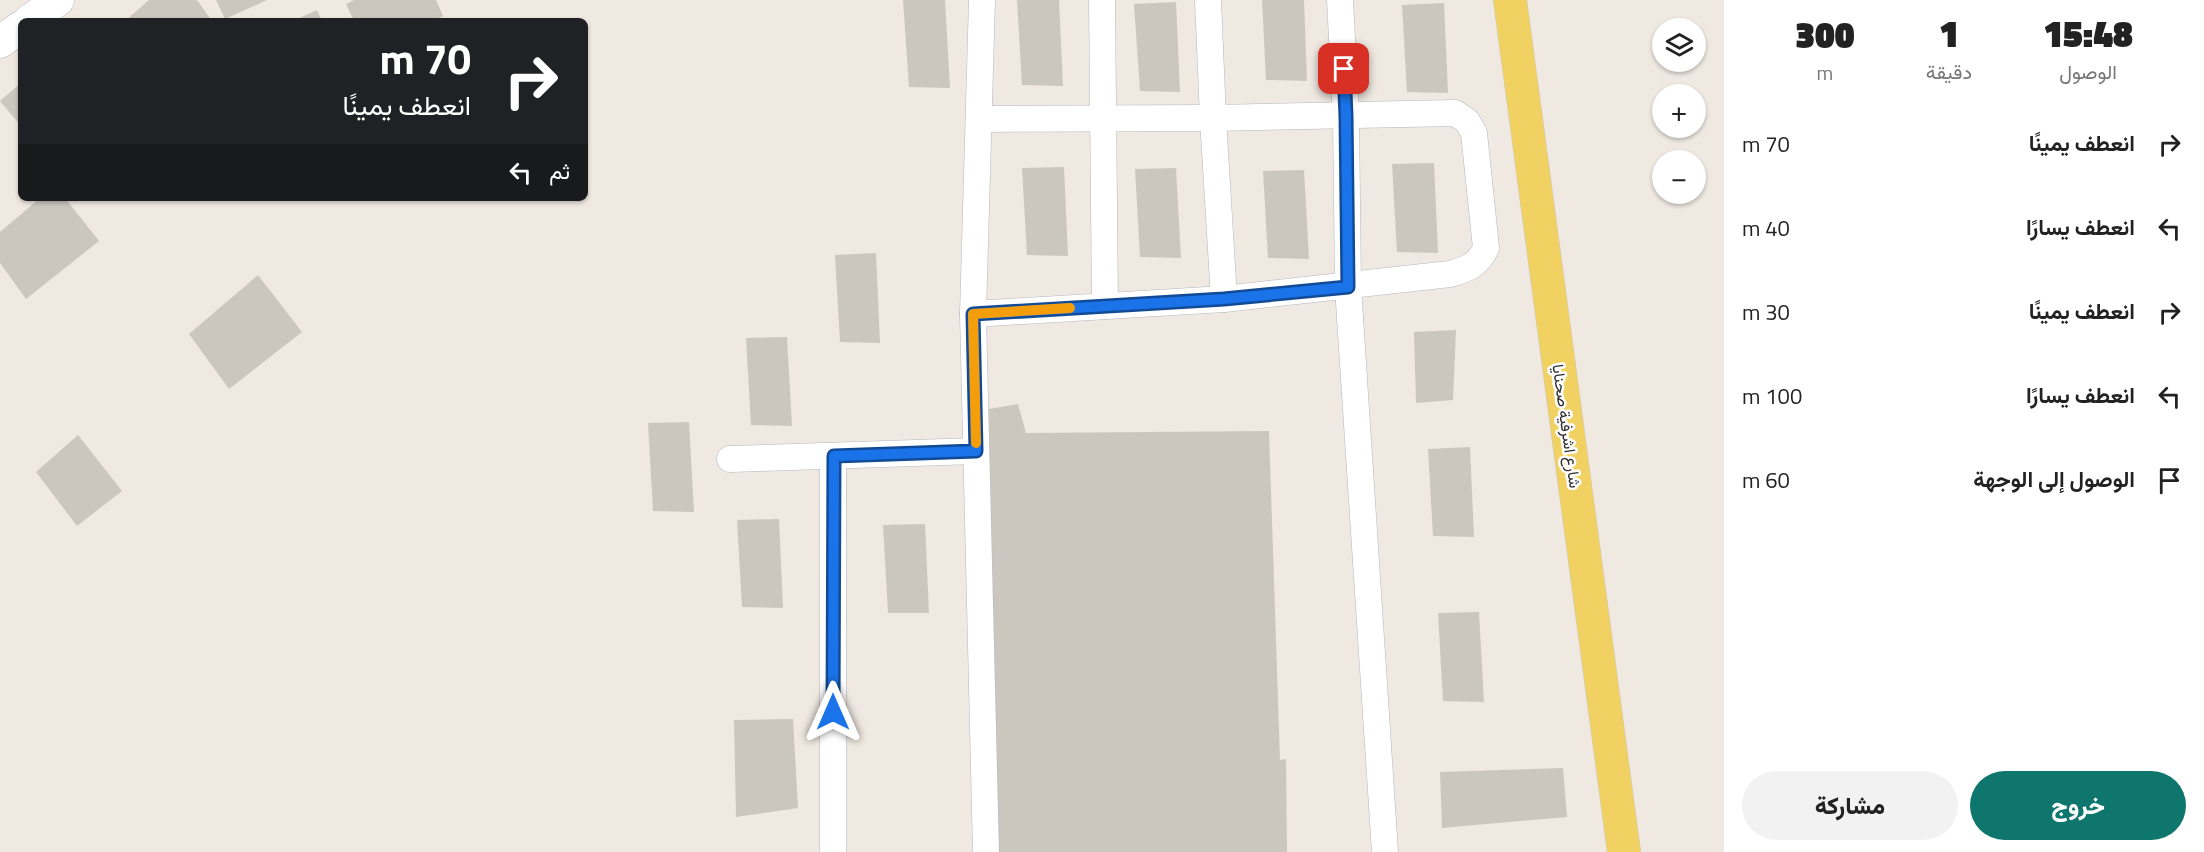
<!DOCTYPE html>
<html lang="ar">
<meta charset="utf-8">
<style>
:root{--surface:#fff;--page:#f2f2f2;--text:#222;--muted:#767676;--accent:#0f766e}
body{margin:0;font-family:"Titillium Web",Vazirmatn,sans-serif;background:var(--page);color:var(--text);direction:rtl;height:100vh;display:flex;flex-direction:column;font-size:22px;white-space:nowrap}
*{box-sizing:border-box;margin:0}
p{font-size:20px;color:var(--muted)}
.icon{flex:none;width:33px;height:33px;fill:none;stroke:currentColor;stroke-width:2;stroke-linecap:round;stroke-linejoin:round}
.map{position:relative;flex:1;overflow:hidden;direction:ltr}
.side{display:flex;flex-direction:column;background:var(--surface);width:480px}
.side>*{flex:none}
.guide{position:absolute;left:18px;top:18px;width:570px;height:183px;border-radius:9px;box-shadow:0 2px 4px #0004;direction:rtl;background:#202124;color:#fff;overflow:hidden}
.controls{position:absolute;left:1652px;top:18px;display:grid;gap:12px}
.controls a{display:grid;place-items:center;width:54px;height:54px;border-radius:50%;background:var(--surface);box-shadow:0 2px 4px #0004;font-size:30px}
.pin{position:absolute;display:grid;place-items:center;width:51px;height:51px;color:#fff;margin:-26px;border-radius:12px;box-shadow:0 3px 9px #0006}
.me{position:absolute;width:66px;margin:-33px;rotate:0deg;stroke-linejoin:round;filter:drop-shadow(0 0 4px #0008)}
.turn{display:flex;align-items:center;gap:21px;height:126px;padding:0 18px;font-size:27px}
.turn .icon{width:78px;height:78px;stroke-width:2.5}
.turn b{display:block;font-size:42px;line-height:51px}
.then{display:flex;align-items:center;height:57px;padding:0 18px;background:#0003;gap:12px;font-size:22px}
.eta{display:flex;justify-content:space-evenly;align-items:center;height:102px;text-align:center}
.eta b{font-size:36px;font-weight:800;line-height:42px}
.primary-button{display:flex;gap:12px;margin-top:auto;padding:12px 18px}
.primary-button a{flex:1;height:69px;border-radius:36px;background:var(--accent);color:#fff;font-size:24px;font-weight:800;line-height:69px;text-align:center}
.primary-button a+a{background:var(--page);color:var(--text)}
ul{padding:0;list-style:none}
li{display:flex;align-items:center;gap:18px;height:84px;padding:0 18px}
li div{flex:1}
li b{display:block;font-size:22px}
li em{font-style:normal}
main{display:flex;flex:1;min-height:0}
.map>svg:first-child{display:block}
.building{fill:#cbc7bf}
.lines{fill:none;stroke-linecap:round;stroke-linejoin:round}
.minor-casing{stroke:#b4b7c1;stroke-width:27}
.tertiary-casing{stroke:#b4b7c1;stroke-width:33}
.primary-casing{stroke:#c9c9c9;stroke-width:34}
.minor{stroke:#fff;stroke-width:26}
.tertiary{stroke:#fff;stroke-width:32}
.primary{stroke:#f2d163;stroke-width:33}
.route-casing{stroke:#114b97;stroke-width:15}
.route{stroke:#1a73e8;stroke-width:10}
.slow{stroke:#f59e0b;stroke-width:10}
.labels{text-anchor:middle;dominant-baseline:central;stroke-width:5;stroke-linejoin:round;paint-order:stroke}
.street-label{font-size:16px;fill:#2e2e2e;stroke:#fff}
</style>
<main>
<section class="side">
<div class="eta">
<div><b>15:48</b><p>الوصول</p></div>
<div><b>1</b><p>دقيقة</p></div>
<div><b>300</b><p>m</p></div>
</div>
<ul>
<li><svg class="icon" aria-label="right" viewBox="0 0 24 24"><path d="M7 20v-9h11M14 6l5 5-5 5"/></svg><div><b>انعطف يمينًا</b></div><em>70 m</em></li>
<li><svg class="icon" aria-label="left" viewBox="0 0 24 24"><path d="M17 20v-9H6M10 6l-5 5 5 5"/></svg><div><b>انعطف يسارًا</b></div><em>40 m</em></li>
<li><svg class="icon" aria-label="right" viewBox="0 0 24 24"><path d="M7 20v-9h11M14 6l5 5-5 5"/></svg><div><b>انعطف يمينًا</b></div><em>30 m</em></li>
<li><svg class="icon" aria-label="left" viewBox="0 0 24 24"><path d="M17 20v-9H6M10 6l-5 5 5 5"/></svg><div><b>انعطف يسارًا</b></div><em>100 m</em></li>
<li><svg class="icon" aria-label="arrive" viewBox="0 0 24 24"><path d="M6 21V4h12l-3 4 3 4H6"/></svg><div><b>الوصول إلى الوجهة</b></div><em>60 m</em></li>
</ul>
<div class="primary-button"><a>خروج</a><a>مشاركة</a></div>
</section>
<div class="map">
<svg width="1724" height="852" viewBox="0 0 1724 852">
<rect width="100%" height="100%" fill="#efe9e1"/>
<!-- building -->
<g class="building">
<polygon points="149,0 197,0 212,21 125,21"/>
<polygon points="216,0 267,0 225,19"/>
<polygon points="354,0 436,0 443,16 433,21 354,21 346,4"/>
<polygon points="903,0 945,0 950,88 909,87"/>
<polygon points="1017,0 1059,0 1063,86 1022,85"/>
<polygon points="1262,0 1304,0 1307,81 1266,80"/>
<polygon points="1176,2 1180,92 1140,91 1134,4"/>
<polygon points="1444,3 1448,93 1407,92 1402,5"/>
<polygon points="317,10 322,21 293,21"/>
<polygon points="21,83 21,126 0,101"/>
<polygon points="1434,163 1438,253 1397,252 1392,164"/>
<polygon points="1064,167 1068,256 1027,255 1022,168"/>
<polygon points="1176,168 1181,258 1140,257 1135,169"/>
<polygon points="1304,170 1309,259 1268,258 1263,171"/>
<polygon points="40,198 65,198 99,241 26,299 0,263 0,232"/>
<polygon points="876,253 880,343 840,342 835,255"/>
<polygon points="258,275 302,332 229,389 189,334"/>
<polygon points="1456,330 1453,400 1416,403 1414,332"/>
<polygon points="787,337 792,426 751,425 746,338"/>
<polygon points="1018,404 1026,433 1269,431 1280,760 1286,759 1287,852 994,852 989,409"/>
<polygon points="689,422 694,512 653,511 648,423"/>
<polygon points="78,435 122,491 77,526 36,472"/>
<polygon points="1470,447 1474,537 1433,536 1428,449"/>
<polygon points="779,519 783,608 742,607 737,520"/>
<polygon points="925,524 929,613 888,613 883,525"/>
<polygon points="1479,612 1484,702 1443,701 1438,613"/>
<polygon points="793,719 798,808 736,817 734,720"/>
<polygon points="1563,768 1567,817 1442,828 1440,772"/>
</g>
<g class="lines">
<!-- minor casing -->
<g class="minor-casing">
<g id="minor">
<polyline points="982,0 973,314 986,852"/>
<polyline points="1102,0 1105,306"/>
<polyline points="1208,0 1213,118 1224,299"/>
<polyline points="1340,0 1346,116 1348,287 1385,852"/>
<path d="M973,314L1224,299L1450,274C1468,269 1478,265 1486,248L1474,133L1467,121L1455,113L1213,118L979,119"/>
<polyline points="730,459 976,451"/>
<polyline points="833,852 833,456"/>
</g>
</g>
<!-- tertiary casing -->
<g class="tertiary-casing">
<g id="tertiary">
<polyline points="29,21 58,0"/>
<polyline points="0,42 21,27"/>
</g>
</g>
<!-- primary casing -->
<g class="primary-casing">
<polyline id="primary" points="1510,0 1624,852"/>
</g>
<!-- minor -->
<use href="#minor" class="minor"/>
<!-- tertiary -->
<use href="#tertiary" class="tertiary"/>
<!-- primary -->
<use href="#primary" class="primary"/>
</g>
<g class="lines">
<!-- route casing -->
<g class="route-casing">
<polyline id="route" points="833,712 834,456 976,451 973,314 1224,299 1348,287 1346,116 1344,69"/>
</g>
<!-- route -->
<use href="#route" class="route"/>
<!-- slow -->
<polyline class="slow" points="976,443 973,314 1070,308"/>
</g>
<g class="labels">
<!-- street labels -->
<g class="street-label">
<text transform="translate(1567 426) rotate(82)">شارع اشرفية صحنايا</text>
</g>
</g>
</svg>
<div class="controls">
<a><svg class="icon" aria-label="layers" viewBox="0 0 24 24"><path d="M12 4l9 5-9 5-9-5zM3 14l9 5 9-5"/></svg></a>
<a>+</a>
<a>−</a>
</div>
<div class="pin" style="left:1344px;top:69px;background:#d93025"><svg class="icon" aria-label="arrive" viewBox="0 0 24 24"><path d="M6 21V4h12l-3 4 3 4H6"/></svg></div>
<svg class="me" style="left:833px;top:712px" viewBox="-20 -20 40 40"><path d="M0-17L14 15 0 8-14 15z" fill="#1a73e8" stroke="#fff" stroke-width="4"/></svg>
<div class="guide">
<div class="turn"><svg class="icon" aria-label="right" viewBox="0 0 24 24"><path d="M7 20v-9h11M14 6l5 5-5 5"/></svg><div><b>70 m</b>انعطف يمينًا</div></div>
<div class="then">ثم<svg class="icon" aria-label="left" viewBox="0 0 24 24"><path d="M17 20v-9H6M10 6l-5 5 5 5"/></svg></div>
</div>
</div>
</main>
